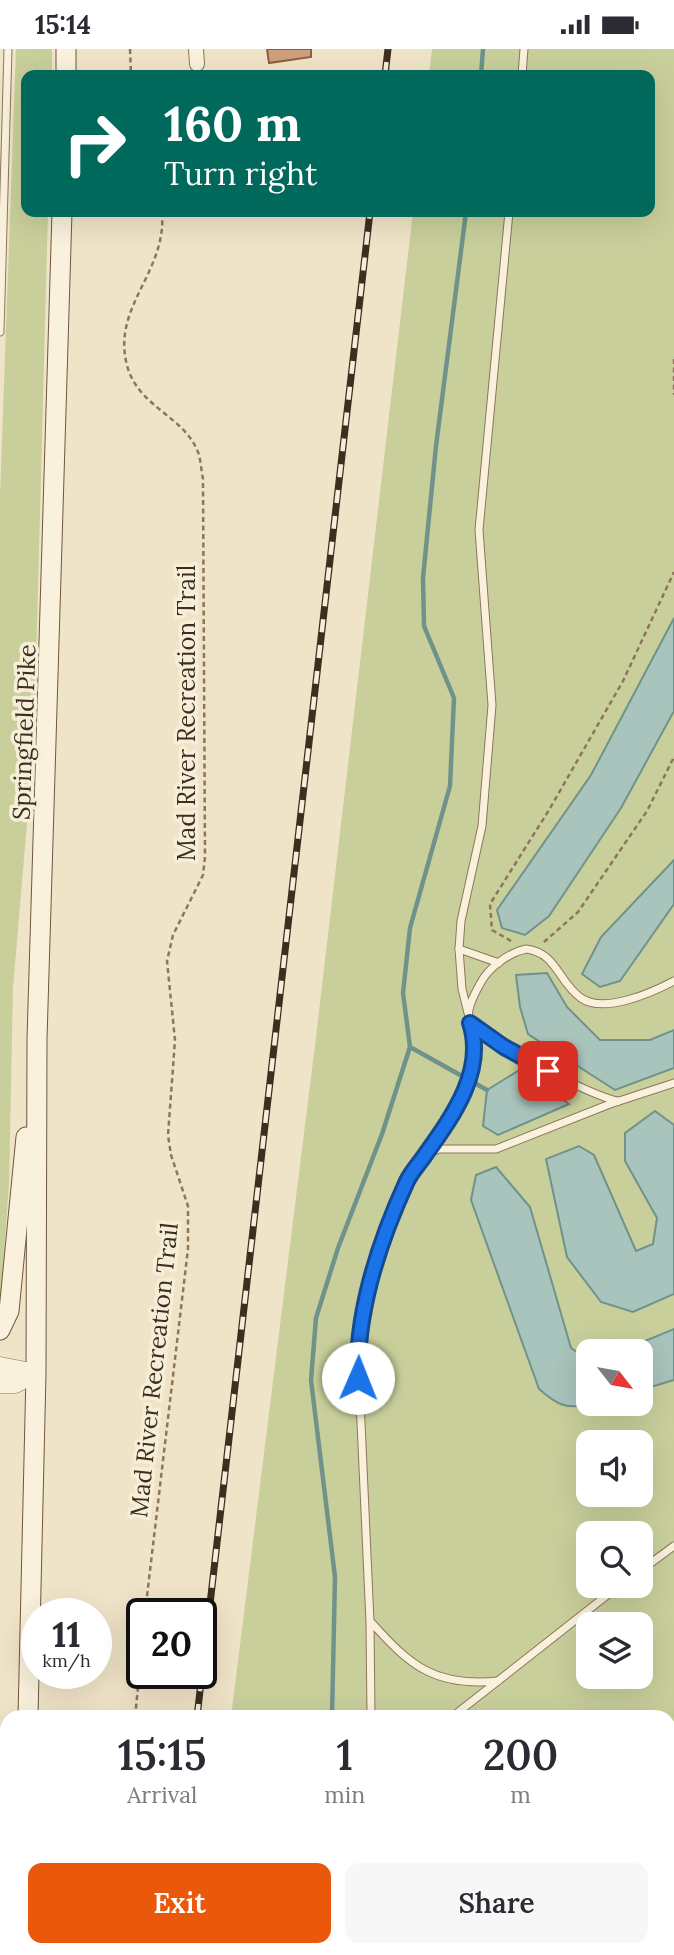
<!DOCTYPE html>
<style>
:root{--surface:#fff;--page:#f7f7f7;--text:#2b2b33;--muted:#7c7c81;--accent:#ea580c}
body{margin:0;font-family:Lora,serif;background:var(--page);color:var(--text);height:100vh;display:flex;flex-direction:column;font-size:26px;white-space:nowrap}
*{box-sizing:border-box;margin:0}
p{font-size:23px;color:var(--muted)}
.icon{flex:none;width:38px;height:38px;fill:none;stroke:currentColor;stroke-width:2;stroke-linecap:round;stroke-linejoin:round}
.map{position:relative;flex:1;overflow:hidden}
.sheet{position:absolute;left:0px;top:1661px;width:676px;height:247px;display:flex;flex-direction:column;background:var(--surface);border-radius:21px 21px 0 0;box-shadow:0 7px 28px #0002}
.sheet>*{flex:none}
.banner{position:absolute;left:21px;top:21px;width:634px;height:147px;border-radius:14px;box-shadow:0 7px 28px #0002;background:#00695c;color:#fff;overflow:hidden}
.needle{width:46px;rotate:121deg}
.buttons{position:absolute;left:576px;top:1290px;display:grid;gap:14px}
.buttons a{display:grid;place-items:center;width:77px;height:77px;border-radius:14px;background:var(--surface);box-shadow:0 7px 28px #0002;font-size:35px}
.speed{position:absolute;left:21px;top:1549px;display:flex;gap:14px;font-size:35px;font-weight:700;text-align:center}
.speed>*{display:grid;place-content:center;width:91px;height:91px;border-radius:50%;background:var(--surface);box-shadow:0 7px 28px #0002;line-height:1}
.speed small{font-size:18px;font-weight:400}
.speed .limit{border:4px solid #111;border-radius:10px;background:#fff;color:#111}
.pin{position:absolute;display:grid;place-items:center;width:60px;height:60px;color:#fff;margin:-30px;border-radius:14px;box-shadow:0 4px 10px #0006}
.me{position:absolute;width:77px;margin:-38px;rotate:1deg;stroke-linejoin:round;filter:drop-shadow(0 0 5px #0008)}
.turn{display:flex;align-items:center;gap:24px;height:147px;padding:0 28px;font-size:32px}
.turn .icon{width:91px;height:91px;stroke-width:2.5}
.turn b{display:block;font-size:49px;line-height:60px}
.eta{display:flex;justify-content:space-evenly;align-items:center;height:119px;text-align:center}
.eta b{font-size:42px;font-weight:600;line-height:49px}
.primary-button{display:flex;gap:14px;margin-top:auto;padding:14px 28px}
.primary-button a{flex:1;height:80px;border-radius:14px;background:var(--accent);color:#fff;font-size:28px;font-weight:600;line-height:80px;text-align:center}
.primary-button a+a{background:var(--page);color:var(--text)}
.status{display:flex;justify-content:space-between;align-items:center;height:49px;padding:0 35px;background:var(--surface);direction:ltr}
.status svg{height:19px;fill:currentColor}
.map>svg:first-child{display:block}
.green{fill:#c9cf9b;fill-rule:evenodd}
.water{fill:#a9c4bc;stroke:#6f938a;stroke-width:2}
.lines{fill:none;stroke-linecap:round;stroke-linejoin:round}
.stream{stroke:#6f938a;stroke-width:4.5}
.river{stroke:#a9c4bc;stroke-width:28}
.building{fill:#cf9f7d;stroke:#8d5f41;stroke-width:2}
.service-casing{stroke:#8d765c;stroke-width:9}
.minor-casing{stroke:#8d765c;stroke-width:16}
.tertiary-casing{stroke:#8d765c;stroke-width:19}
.secondary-casing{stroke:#6f573f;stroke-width:21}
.path{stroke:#8d765c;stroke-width:2.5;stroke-dasharray:5 3.5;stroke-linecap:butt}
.service{stroke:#faf1dc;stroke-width:7}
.minor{stroke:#faf1dc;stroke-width:14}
.tertiary{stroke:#faf1dc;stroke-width:18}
.secondary{stroke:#faf1dc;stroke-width:19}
.rail-casing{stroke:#3d2e20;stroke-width:7}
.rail{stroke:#f7eed8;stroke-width:4.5;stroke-dasharray:13;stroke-linecap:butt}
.route-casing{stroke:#114b97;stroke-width:18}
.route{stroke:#1a73e8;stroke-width:12}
.labels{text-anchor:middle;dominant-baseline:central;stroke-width:7;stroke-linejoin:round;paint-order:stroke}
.street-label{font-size:24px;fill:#3d2e20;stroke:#f7eed8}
</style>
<div class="status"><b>15:14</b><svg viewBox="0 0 49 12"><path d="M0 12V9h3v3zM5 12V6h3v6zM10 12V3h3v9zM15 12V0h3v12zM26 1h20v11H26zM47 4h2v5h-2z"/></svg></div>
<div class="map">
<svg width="674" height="1906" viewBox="0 0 674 1906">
<rect width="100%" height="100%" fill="#f0e4c8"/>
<!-- green -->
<g class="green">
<polygon points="16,0 52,0 52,26 26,26 26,163 48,163 34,692 13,939 9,1135 0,1260 0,446"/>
<path d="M432,0H674V1906H201L202,1900H668V1668H231L316,988L413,163H649V26H429ZM588,1302H640V1354H588ZM588,1393H640V1446H588ZM588,1484H640V1536H588ZM588,1575H640V1628H588Z"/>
</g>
<!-- water -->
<g class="water">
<polygon points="674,569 674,662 621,759 549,867 525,886 502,879 497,861 591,726"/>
<polygon points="674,811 674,855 620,932 600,938 582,925 601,888"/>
<polygon points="547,924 567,958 600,991 650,991 674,981 674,1019 615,1041 528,985 520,958 516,926"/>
<polygon points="518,1022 569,1055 498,1086 483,1077 487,1041"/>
<polygon points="655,1062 674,1076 674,1245 633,1263 601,1253 567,1208 546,1110 579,1097 594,1106 636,1202 653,1195 657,1169 625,1112 625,1084"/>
<path d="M496,1118L530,1158L571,1299L588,1311V1354L591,1355C567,1361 557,1356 539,1340L471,1151L476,1126Z"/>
<polygon points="674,1280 674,1331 641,1341 640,1302 621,1302"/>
<polygon points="286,1901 286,1900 354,1901 353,1906 285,1906"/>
</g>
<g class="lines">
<!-- stream -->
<g class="stream">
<polyline points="481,26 483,0"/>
<polyline points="410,998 487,1041"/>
<polyline points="332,1668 335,1528 311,1331 316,1269 338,1199 382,1085 410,998 403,944 410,879 450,737 454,649 424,577 423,529 436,397 466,163"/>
</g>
<!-- river -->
<g class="river">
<polyline points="668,1771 674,1767"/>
<polyline points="500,1906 507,1900"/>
</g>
</g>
<!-- building -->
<polygon class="building" points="267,0 311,0 311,8 269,14"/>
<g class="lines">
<!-- service casing -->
<g class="service-casing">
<g id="service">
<polyline points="522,26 524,0"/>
<polyline points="0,283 8,0"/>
<polyline points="459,900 499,914"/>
<polyline points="468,964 462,940 459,900 461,872 482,777 492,656 479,481 509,163"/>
<path d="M618,1052C595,1049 477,989 469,970C466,960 475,944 480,935C488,919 508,904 526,900C556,903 559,934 581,949C604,965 651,944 674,932"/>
<path d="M425,1106C452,1068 487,1022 470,974"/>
<polyline points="640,1522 674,1497"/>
<path d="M371,1573C411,1618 436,1638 498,1632"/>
<polyline points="371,1668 370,1573 358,1307 375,1217 408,1130 427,1105 439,1100 496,1100 610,1055 674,1034"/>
<polyline points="452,1668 620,1536"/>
<polyline points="667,1906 674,1900"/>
</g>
</g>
<!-- minor casing -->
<g class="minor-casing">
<polyline id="minor" points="196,0 197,15"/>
</g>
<!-- tertiary casing -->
<g class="tertiary-casing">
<g id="tertiary">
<polyline points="0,1317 36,1324"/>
<polyline points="0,1335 15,1335 36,1324"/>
</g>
</g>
<!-- secondary casing -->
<g class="secondary-casing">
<g id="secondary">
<polyline points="66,26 66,0"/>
<polyline points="0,1281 9,1262 26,1088"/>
<polyline points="28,1668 36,1324 37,990 62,163"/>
<polyline points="19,1906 19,1900"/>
</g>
</g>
<!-- path -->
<g class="path">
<polyline points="130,0 131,26"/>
<polyline points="674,310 674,346"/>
<polyline points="511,892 492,881 490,855 549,761 623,632 674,523"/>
<polyline points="544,893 578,863 647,762 674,708"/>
<path d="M145,1564L188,1200V1157L171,1106L168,1086L175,991L167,912L173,886L203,826L205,808L203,430C201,421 201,411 198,403C183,365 135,358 126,312C114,256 167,222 162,163"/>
<polyline points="135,1668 142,1599"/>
<polyline points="107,1906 107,1900"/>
</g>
<!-- service -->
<use href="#service" class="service"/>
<!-- minor -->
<use href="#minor" class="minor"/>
<!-- tertiary -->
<use href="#tertiary" class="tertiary"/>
<!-- secondary -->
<use href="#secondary" class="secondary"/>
<!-- rail casing -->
<g class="rail-casing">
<g id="rail">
<polyline points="385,26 388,0"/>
<polyline points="197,1668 370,163"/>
<polyline points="171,1906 172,1900"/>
</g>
</g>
<!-- rail -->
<use href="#rail" class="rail"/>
</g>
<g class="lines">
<!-- route casing -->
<g class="route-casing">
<path id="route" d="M358,1329C356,1262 379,1193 407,1132C412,1122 419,1115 425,1106C452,1068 486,1022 470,974L504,998L548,1022"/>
</g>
<!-- route -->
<use href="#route" class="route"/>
</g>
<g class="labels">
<!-- street labels -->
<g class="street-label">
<text transform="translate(186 664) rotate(-90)">Mad River Recreation Trail</text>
<text transform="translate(24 683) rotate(-88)">Springfield Pike</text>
<text transform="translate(154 1321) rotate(-84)">Mad River Recreation Trail</text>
</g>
</g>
</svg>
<div class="buttons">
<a><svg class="needle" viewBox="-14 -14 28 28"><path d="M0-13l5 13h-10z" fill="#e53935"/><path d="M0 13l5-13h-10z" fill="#7c7c81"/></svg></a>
<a><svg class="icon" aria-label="sound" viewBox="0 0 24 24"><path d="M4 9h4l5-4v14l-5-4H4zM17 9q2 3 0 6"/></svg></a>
<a><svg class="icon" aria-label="search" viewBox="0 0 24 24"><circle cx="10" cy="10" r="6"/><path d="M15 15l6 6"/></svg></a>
<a><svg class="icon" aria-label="layers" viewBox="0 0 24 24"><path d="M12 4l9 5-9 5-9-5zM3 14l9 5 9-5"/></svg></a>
</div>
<div class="speed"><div>11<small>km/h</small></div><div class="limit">20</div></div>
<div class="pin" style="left:548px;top:1022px;background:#d93025"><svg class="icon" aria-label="arrive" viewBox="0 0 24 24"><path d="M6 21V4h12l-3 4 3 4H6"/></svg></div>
<svg class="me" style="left:358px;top:1329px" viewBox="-20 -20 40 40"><circle r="19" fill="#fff"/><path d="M0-13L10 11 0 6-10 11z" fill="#1a73e8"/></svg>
<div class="banner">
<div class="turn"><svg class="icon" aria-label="right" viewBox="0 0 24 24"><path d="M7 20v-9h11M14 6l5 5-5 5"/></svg><div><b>160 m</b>Turn right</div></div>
</div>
<section class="sheet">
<div class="eta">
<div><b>15:15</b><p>Arrival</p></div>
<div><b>1</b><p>min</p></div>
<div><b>200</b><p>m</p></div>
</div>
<div class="primary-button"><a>Exit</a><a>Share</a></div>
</section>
</div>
